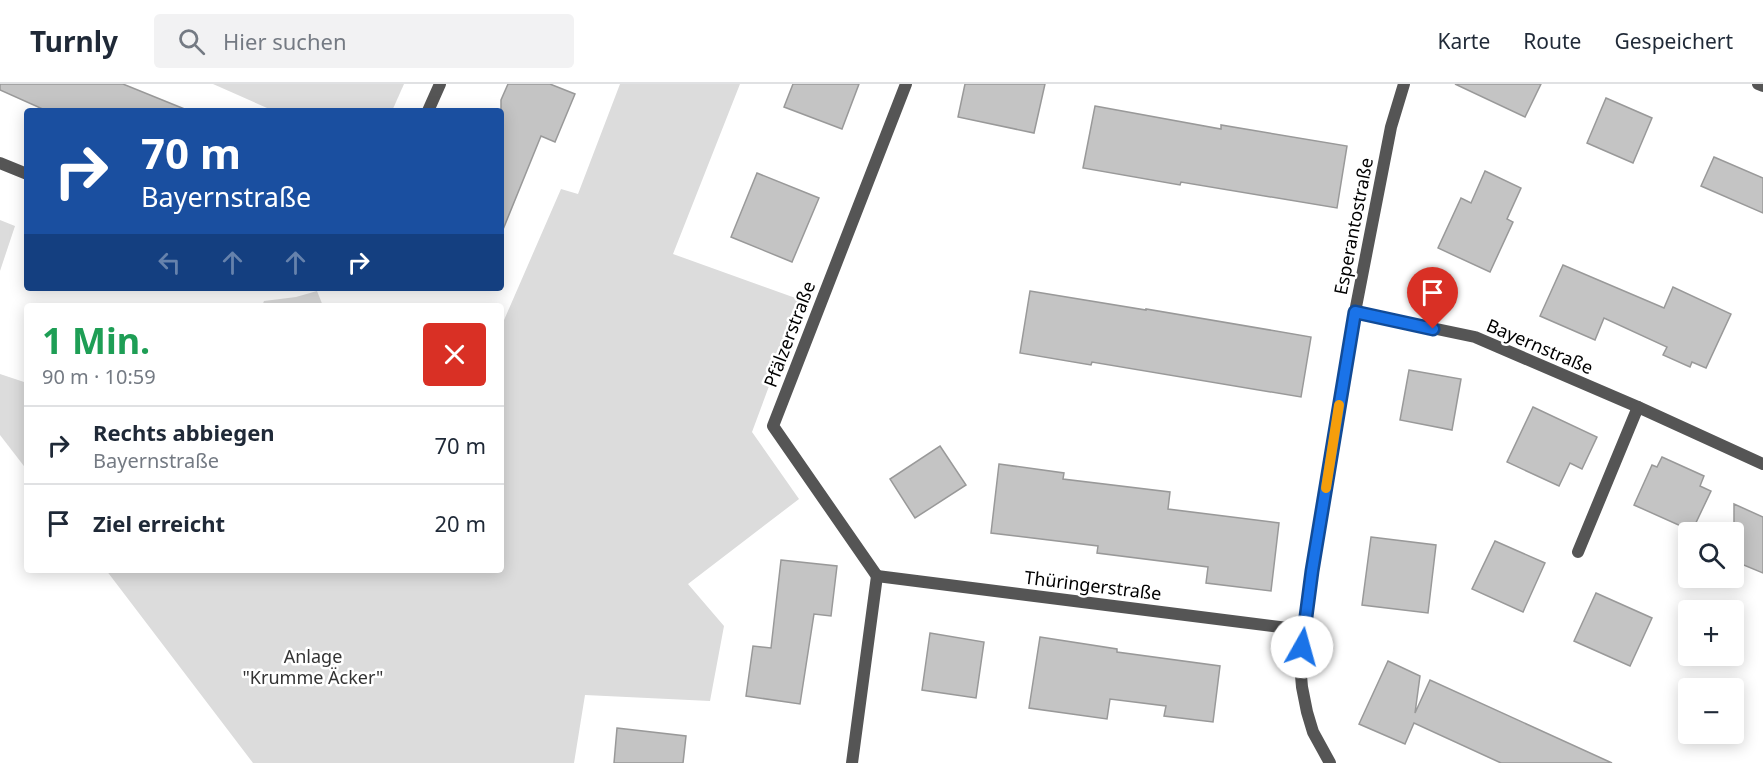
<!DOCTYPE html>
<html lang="de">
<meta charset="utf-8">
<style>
:root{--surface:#fff;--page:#f2f2f3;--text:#1f2937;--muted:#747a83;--line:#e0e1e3}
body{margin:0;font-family:"Noto Sans",sans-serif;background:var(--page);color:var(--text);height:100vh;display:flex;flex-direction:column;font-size:22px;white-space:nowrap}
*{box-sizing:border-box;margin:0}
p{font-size:20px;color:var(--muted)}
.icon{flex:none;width:33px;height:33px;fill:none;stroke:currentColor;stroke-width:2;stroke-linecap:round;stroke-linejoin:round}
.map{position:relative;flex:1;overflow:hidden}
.drawer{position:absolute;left:24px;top:219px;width:480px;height:270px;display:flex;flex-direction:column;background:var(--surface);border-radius:6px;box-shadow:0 3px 15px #0003}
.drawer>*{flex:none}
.hud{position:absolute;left:24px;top:24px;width:480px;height:183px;border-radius:6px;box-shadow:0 3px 15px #0003;background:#1a4fa0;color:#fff;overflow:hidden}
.fabs{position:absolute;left:1678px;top:438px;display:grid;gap:12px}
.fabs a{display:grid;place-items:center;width:66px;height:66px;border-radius:6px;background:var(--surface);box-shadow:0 3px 15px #0003;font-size:30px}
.pin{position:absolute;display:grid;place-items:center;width:51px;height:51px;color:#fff;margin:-62px -26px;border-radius:50% 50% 50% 0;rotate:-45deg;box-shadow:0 0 6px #0007}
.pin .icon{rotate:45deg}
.me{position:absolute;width:66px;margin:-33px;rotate:7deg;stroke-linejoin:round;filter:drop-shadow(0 0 4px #0008)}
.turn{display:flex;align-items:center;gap:21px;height:126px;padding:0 18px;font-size:27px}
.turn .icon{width:78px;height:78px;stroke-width:2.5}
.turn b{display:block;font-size:42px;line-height:51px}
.lanes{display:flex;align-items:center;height:57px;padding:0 18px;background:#0003;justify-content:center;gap:30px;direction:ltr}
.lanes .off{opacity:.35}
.round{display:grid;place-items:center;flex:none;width:63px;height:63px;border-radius:6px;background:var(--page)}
.overview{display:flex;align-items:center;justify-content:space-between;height:102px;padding:0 18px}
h1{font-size:36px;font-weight:700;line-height:45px;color:#1e9e55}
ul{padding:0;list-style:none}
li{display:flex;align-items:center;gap:18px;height:78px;padding:0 18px;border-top:2px solid var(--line)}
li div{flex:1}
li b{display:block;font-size:22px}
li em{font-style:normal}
header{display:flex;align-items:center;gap:36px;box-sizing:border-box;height:84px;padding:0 30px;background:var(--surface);border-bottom:2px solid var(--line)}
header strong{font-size:28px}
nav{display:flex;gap:33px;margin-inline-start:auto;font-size:21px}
.search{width:420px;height:54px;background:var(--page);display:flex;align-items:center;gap:15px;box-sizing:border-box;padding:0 21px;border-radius:6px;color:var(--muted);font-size:22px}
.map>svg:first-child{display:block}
.green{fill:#dcdcdc}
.building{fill:#c4c4c4;stroke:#999;stroke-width:1.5}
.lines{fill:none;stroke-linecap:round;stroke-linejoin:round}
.minor{stroke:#555;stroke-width:12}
.route-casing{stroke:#114b97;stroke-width:15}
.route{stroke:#1a73e8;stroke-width:10}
.slow{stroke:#f59e0b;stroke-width:10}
.labels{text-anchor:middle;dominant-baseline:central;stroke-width:5;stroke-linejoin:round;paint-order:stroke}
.street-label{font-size:18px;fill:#000;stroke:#fff}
.park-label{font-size:18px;fill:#333;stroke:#fff}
</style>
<header>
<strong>Turnly</strong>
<div class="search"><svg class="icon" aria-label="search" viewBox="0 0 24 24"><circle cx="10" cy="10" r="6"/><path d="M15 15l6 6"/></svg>Hier suchen</div>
<nav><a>Karte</a><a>Route</a><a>Gespeichert</a></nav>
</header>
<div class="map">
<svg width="1763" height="679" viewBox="0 0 1763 679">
<rect width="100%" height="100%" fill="#fff"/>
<!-- green -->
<g class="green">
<polygon points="213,0 404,0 392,27 274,27"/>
<polygon points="620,0 740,0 673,170 801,216 752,348 799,415 688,500 724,542 710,617 585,611 574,679 253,679 106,486 501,486 501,243 561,105 578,110"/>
<polygon points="0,136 15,142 0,187"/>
<polygon points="317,207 323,222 262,222 264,217 296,213"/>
<polygon points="0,290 27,299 27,386 0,351"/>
</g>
<!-- building -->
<g class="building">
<polygon points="0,0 123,0 187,26 47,27 0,6"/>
<polygon points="508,0 550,0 575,10 555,58 541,52 502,148 501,147 501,16"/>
<polygon points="793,0 859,0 842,45 784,23"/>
<polygon points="965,0 1045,0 1034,49 958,33"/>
<polygon points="1455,0 1541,0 1525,33"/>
<polygon points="1606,14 1652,34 1633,79 1587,59"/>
<polygon points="1095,22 1221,45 1221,41 1347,62 1337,124 1181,98 1180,101 1083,84"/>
<polygon points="1714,73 1763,94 1763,129 1701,102"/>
<polygon points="1485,87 1521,104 1507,135 1513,138 1490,188 1438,164 1461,114 1471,119"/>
<polygon points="757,89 819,114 792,178 731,153"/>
<polygon points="1563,181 1664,224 1673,203 1731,230 1706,284 1692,278 1690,283 1663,271 1667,263 1604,234 1595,256 1540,232"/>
<polygon points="1030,207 1146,226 1146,225 1311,253 1301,313 1092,278 1091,281 1020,269"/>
<polygon points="1409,286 1461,295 1452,346 1400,336"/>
<polygon points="1533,323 1597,353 1582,385 1570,379 1559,402 1507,378"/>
<polygon points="940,362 966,401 915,434 890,395"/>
<polygon points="1662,373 1704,392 1700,402 1711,407 1692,447 1634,421 1652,381 1657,383"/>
<polygon points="999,380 1064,389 1063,395 1170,408 1168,425 1279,439 1271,507 1206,499 1208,483 1097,469 1098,462 991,449"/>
<polygon points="1734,420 1763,433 1763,489 1734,477"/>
<polygon points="1371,453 1436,461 1428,529 1362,521"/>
<polygon points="1495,457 1545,479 1523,528 1472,505"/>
<polygon points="781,476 837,482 831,532 814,530 800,620 746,612 753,562 771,564"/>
<polygon points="1596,509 1652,534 1630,582 1574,557"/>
<polygon points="930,549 984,558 976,614 922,606"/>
<polygon points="1040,553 1117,565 1117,568 1220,582 1213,638 1164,632 1166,622 1110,615 1107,635 1029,624"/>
<polygon points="1388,577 1420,592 1415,629 1430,596 1612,679 1501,679 1414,639 1405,660 1359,640"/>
<polygon points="617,644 686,652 683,679 614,679"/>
</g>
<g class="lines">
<!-- minor -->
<g class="minor">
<polyline points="1758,0 1763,2"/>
<polyline points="428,27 440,0"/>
<polyline points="0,79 27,90"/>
<polyline points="1355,228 1475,253 1638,323 1763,380"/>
<polyline points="1578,468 1638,323"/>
<polyline points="877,492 773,342 906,0"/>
<polyline points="877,492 1304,546"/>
<polyline points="852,679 877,492"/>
<polyline points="1330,679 1313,648 1307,628 1302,603 1300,580 1312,487 1355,228 1391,43 1404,0"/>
</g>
</g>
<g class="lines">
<!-- route casing -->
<g class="route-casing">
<polyline id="route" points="1302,563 1312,487 1355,228 1433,245"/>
</g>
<!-- route -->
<use href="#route" class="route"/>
<!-- slow -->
<polyline class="slow" points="1326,404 1339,321"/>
</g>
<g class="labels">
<!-- street labels -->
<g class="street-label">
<text transform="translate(1353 142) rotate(-79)">Esperantostraße</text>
<text transform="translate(789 250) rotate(-69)">Pfälzerstraße</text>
<text transform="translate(1540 262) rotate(23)">Bayernstraße</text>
<text transform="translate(1093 501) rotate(7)">Thüringerstraße</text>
</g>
<!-- park labels -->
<g class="park-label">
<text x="313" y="572">Anlage<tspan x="313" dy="21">"Krumme Äcker"</tspan></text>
</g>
</g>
</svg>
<div class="fabs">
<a><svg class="icon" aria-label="search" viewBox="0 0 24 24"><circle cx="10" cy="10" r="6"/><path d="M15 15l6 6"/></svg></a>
<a>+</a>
<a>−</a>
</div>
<div class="pin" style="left:1433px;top:245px;background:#d93025"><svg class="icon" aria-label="arrive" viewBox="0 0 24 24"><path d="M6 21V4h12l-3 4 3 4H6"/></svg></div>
<svg class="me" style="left:1302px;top:563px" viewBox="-20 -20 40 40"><circle r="19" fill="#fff"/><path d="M0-13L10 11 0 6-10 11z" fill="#1a73e8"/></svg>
<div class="hud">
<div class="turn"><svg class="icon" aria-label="right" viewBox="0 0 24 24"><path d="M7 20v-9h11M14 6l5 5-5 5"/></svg><div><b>70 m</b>Bayernstraße</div></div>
<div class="lanes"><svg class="icon off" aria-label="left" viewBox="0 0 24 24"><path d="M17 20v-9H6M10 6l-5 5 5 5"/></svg><svg class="icon off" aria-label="ahead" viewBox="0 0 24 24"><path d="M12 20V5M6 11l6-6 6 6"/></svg><svg class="icon off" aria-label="ahead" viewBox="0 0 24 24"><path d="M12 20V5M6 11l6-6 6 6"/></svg><svg class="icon" aria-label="right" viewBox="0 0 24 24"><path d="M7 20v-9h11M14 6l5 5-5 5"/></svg></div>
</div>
<section class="drawer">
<div class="overview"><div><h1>1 Min.</h1><p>90 m · 10:59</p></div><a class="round" style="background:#d93025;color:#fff"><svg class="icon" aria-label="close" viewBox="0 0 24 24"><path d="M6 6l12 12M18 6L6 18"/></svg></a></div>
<ul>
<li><svg class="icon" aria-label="right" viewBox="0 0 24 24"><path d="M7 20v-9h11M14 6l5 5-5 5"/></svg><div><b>Rechts abbiegen</b><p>Bayernstraße</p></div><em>70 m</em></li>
<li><svg class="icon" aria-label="arrive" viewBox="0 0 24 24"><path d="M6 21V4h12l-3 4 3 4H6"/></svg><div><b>Ziel erreicht</b></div><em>20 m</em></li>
</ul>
</section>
</div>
